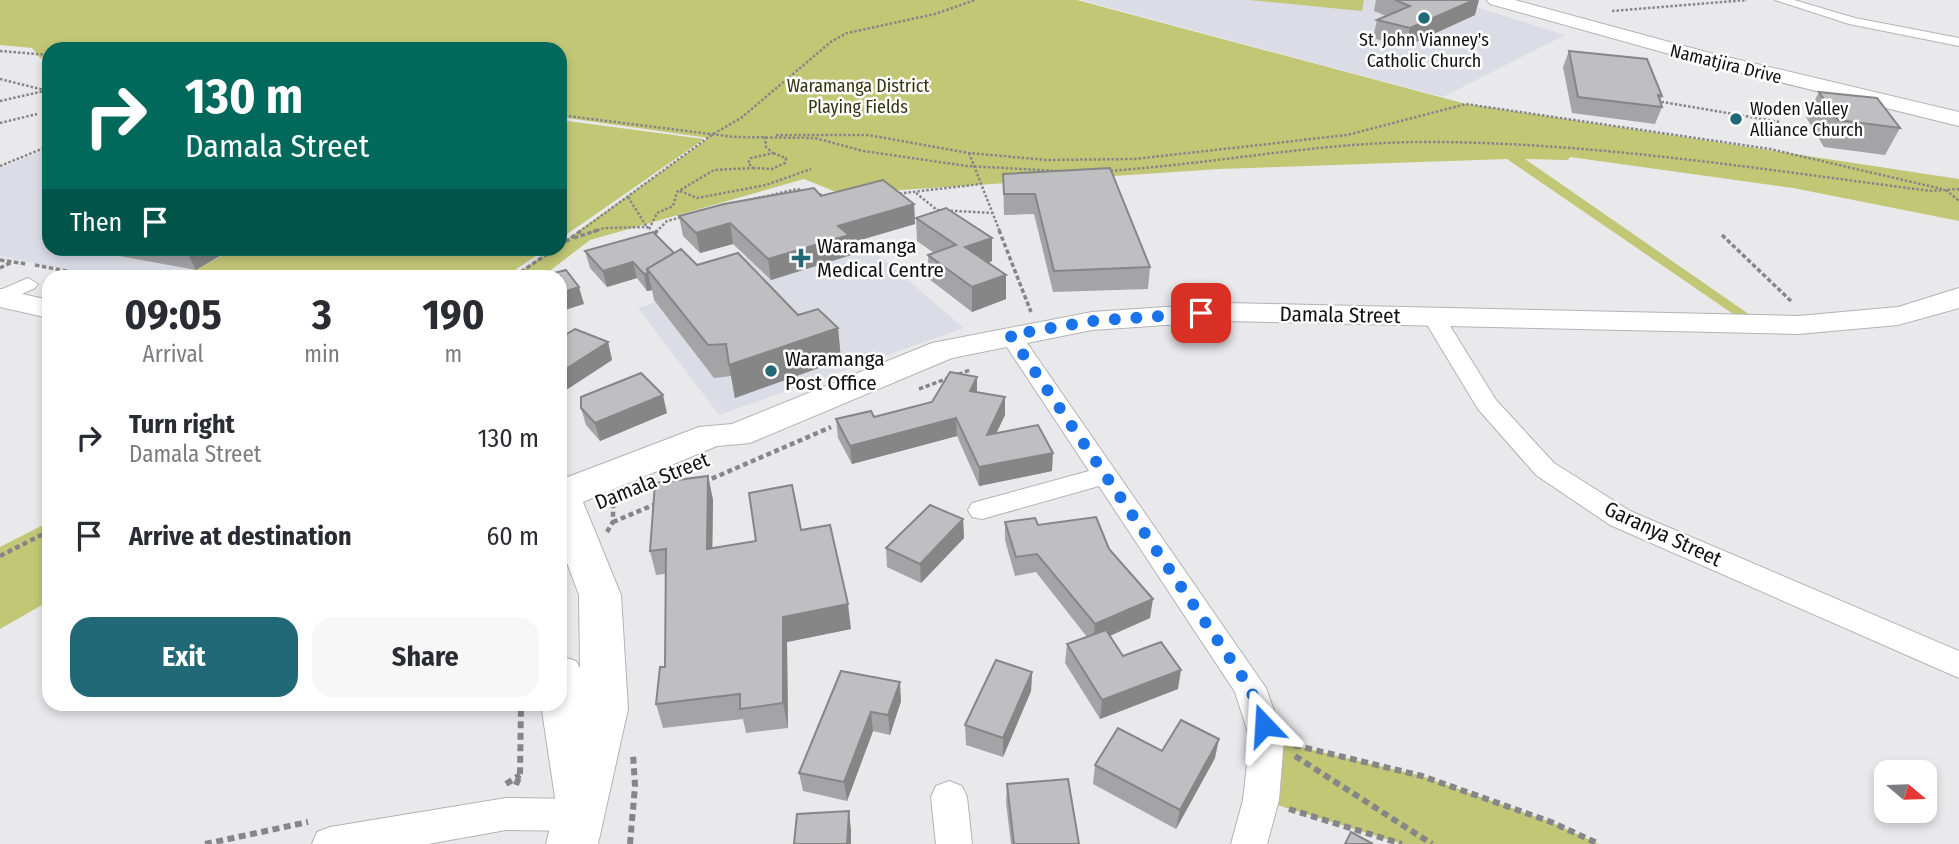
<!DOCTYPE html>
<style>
:root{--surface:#fff;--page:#f7f7f7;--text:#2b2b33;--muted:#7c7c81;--accent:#226977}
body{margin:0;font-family:"Fira Sans Condensed",sans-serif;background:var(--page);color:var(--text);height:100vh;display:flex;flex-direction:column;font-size:26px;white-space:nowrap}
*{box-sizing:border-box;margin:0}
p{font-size:23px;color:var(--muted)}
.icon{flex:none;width:38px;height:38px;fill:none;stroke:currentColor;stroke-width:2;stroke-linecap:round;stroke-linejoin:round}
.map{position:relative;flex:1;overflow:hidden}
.details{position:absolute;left:42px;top:270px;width:525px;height:441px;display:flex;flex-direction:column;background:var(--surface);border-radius:21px;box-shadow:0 4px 10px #0003}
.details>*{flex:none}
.hud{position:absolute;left:42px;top:42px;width:525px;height:214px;border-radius:21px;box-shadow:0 4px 10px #0003;background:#00695c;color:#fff;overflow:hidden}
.needle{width:46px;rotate:109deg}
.controls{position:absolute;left:1874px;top:760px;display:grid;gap:14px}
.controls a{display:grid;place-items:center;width:63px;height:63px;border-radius:14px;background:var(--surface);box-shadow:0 4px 10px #0003;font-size:35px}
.pin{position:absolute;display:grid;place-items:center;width:60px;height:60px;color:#fff;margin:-30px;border-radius:14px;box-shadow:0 4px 10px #0006}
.me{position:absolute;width:77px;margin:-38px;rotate:340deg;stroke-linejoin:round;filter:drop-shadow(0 0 5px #0008)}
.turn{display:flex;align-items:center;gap:24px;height:147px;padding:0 28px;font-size:32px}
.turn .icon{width:91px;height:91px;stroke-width:2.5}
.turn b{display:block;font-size:49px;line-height:60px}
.then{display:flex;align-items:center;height:66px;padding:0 28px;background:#0003;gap:14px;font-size:26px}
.eta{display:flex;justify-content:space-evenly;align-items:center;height:119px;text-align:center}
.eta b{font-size:42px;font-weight:700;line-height:49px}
.action{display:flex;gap:14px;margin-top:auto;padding:14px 28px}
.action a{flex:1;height:80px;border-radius:21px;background:var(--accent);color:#fff;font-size:28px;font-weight:700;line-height:80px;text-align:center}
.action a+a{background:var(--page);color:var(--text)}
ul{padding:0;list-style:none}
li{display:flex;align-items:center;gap:21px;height:98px;padding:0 28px}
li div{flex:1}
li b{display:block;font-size:26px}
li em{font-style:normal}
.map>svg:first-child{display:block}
.built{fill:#dcdce6}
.green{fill:#c2c776}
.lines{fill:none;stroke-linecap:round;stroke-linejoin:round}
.street-casing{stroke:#b3b3b5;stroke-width:2}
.secondary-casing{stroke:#b3b3b5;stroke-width:2}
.path-far3{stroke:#868688;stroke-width:2.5;stroke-dasharray:2.5 2;stroke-linecap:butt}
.path-far2{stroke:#868688;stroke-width:3.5;stroke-dasharray:4.5 2.5;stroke-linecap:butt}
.path-far1{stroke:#868688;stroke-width:4.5;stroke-dasharray:5 3.5;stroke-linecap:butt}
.path{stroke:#868688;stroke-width:6;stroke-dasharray:7 4.5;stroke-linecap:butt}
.street{fill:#fff;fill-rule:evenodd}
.secondary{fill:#fff;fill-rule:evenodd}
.wall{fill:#a4a4a6}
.shaded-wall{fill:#868687}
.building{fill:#bfbfc1;stroke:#868687;stroke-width:2}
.route{stroke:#1a73e8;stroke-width:12;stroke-dasharray:0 21.6}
.poi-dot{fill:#226977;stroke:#fff;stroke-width:2.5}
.labels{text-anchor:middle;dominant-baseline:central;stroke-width:5;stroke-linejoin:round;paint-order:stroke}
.far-poi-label{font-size:18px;fill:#121213;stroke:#fff}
.far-street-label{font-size:18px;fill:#121213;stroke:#fff}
.far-park-label{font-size:18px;fill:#32340f;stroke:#fff}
.poi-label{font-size:21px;fill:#121213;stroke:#fff;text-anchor:start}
.street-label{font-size:21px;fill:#121213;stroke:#fff}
</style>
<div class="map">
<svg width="1959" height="844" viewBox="0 0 1959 844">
<rect width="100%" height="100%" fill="#e9e9ec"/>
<!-- built -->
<g class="built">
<polygon points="1081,0 1454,0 1565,35 1443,97"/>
<polygon points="49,148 49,248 538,249 498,276 97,276 0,256 0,168"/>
<polygon points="847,228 964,328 719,415 638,308 745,275 733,261"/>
</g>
<!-- green -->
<g class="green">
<polygon points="0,0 1077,0 1466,104 1959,179 1959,221 1793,188 1570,157 1568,160 1525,159 1753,317 1736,316 1507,159 1220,169 841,194 804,179 590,240 543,276 513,276 553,249 560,248 560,244 709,138 560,117 560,49 49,49 49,59 40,58 32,48 0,45"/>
<polygon points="1249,0 1364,0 1362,11"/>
<polygon points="560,120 704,139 560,239"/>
<polygon points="235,248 546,248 546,249 506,276 186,276"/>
<polygon points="49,522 49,601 0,629 0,547"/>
<polygon points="1267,739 1422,776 1551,822 1599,844 1402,844 1261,800"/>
</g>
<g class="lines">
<!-- street casing -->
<g class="street-casing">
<g id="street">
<polygon points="1775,0 1794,0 1855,18 1959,38 1959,46 1849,24"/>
<polygon points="28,278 38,284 35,288 0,304 0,290"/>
<polygon points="1434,312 1442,313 1496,400 1554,463 1630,511 1959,651 1959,678 1610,525 1536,475 1478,409 1423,318"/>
<polygon points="1010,328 1018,330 1266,688 1284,739 1279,800 1267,844 1231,844 1243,800 1250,739 1235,692 1099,486 982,519 972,517 968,510 972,503 1089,471 999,335"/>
<polygon points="949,781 962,786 967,797 972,844 936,844 931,797 936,786"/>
<polygon points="506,798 581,799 594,803 599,815 594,827 581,831 506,830 428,844 312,844 317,832 330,827"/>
</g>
</g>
<!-- secondary casing -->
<g class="secondary-casing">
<g id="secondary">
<polygon points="1487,0 1515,0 1710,53 1959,112 1959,126 1698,62 1490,4"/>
<polygon points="1959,288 1959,308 1898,325 1798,334 1224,321 1092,330 952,358 750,443 717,446 583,502 621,595 628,709 598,844 546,844 556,804 541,704 560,704 560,656 576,661 580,668 579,595 560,544 560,480 699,427 732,424 932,343 1092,312 1224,303 1798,316 1898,307"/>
<polygon points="0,289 49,300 49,318 0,307"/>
</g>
</g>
<!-- path-far3 -->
<g class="path-far3">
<polyline points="1612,11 1747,0"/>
<polyline points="0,51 49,55"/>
<polyline points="0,79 44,90"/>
<polyline points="0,101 49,90"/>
<polyline points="1657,101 1780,122"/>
<polyline points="560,115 734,137 815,138 863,151 967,166 1059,171"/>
<polyline points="0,123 37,114"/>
<polyline points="776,135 868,135 969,153 1047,160 1135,159 1347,135 1466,104 1770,149 1942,189"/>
<polyline points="969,153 1000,232"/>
<polyline points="0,166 49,146"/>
<polyline points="753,168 772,169 785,163 786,158 773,153"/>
<path d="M1106,171C1216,164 1324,141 1434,142C1600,143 1766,170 1931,191L1959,189"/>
<polyline points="1946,190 1959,201"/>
<polyline points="680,191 697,198 766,185 811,169"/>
<polyline points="916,193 937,210 992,213"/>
<polyline points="895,194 981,184"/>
<polyline points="628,197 647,227"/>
<polyline points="745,201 797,189 830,197"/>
<polyline points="649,229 657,213 673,206 677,192 714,170 753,168 748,163 751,158 773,153 766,147 765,136"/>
<polyline points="579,232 713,134 741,118 832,41 847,33 935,14 975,0"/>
<polyline points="593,232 604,228 647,227 650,230"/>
<polyline points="656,232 667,221 686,216"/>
</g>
<!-- path-far2 -->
<g class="path-far2">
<polyline points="999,230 1031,312"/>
<polyline points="654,234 658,230"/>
<polyline points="1722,235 1792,302"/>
<polyline points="574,238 598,230"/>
<polyline points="560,246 582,230"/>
<polyline points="0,260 27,264"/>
<polyline points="35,265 92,276"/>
<polyline points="0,268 12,262"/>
<polyline points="515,276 556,248"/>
<polyline points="919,389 970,370"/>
</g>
<!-- path-far1 -->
<g class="path-far1">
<polyline points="704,482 831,427"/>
<polyline points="613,522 658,503"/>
<polyline points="607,532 613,522 613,503"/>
<polyline points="0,556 49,531"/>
</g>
<!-- path -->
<g class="path">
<polyline points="1294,745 1422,776 1551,822 1599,844"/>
<polyline points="1295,756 1432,844"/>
<polyline points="506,784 520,775"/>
<polyline points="516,785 520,775 521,704"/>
<polyline points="1289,809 1402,844"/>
<polyline points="205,844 308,822"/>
<polyline points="630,844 635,786 633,754"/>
</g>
<!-- street -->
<use href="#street" class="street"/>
<!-- secondary -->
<use href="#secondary" class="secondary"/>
</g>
<!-- wall -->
<g class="wall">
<polygon points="1376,0 1474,0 1475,15 1405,47 1373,38 1377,20 1386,16 1374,11"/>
<polygon points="1569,51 1662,96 1660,101 1662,107 1655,124 1572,113 1563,67"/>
<polygon points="1819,92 1900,128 1885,155 1824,147 1806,117"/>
<polygon points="1003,174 1150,267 1148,289 1053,292 1034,214 1004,215"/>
<polygon points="821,196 914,204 915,224 850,243 851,255 771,280 733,244 700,253 683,236 679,216"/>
<polygon points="916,218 992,261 988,263 1006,275 1006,299 972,312 929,279 928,255 934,253 917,241"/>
<polygon points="91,248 233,248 196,270 92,251"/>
<polygon points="585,251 674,253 798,315 838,328 841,360 735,398 731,376 714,378 654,300 652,290 647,291 637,278 607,287 590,268"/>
<polygon points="560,338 608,342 612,360 566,390 560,387"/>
<polygon points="977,377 977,392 1005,415 996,433 1052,471 979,486 957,436 852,464 838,438 836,419 874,417 932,402"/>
<polygon points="581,408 667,413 600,441 586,425"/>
<polygon points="708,476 713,500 712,548 756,541 801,530 851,629 787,642 788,728 746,733 743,719 663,728 656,704 665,667 665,574 656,575 650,551"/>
<polygon points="963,519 964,538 921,583 887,567 886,548"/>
<polygon points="1005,522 1038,525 1109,549 1150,618 1110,636 1123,656 1178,689 1100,719 1065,663 1067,644 1087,637 1036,572 1015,576 1005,540"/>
<polygon points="841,671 901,701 890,735 873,731 847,801 803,791 799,773"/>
<polygon points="1032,672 1031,691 1003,757 966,745 965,725"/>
<polygon points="1162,751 1215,758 1176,829 1093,784 1095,765"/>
<polygon points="1007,784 1079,844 1011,844 1006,803"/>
</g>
<!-- shaded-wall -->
<g class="shaded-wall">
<polygon points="1474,0 1479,0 1475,15 1405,47 1410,28"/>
<polygon points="914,204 915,224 850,243 851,255 771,280 768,259 838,226"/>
<polygon points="730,223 733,244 700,253 696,233"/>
<polygon points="992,238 992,261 966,271 965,247"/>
<polygon points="185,248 233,248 196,270"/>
<polygon points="633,262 637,278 607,287 603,271"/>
<polygon points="648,273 652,290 647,291 644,274"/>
<polygon points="1006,275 1006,299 972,312 972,287"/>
<polygon points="579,287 584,304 562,311 564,317 560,318 560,293"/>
<polygon points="838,328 841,360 735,398 729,365"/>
<polygon points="608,342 612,360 566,390 561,372"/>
<polygon points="977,377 977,395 970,391"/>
<polygon points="663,395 667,413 600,441 595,423"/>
<polygon points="1005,397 1005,415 987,453 987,435"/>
<polygon points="956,418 957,436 852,464 850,446"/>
<polygon points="1053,453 1052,471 979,486 979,467"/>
<polygon points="708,476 713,500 712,573 707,549"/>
<polygon points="963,519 964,538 921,583 920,564"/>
<polygon points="1153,599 1150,618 1093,643 1095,624"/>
<polygon points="848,604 851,629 787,642 788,728 783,703 783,617"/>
<polygon points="1181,670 1178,689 1100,719 1102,700"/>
<polygon points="1032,672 1031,691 1003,757 1003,738"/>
<polygon points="900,682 901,701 890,735 888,715"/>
<polygon points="871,712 873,731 847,801 844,782"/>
<polygon points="1219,739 1215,758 1176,829 1180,810"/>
<polygon points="849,811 851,830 851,844 847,844"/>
</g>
<!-- building -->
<g class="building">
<polygon points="1395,0 1474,0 1410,28 1377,20 1410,6"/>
<polygon points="1569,51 1647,59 1662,96 1658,95 1662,107 1578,97"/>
<polygon points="1819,92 1877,98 1900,128 1838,120"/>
<polygon points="1110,168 1150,267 1054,271 1035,194 1004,194 1003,174"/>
<polygon points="883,180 914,204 838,226 849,235 768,259 730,223 696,233 679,216 724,204 814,188 821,196"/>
<polygon points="946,208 992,238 965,247 1006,275 972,287 928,255 956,245 916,218"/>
<polygon points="653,232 674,253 647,269 648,273 644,274 633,262 603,271 585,251"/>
<polygon points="681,249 697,265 738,253 798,315 818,309 838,328 729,365 726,344 708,345 647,269"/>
<polygon points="566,270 579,287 560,293 560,276 543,276"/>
<polygon points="575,329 608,342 561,372 560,338"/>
<polygon points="950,372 977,377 970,391 1005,397 987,435 1038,425 1053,453 979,467 956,418 850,446 836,419 871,411 874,417 932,402"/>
<polygon points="641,373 663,395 595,423 581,408 581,397"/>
<polygon points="708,476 707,549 756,541 749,493 792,485 801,530 830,525 848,604 783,617 783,703 740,709 740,694 656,704 660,667 665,667 666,549 650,551 655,483"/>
<polygon points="930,505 963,519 920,564 886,548"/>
<polygon points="1096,517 1109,549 1153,599 1095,624 1037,554 1016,557 1005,522 1035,518 1038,525"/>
<polygon points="1106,630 1123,656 1161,642 1181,670 1102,700 1067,644"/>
<polygon points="996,660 1032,672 1003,738 965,725"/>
<polygon points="841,671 900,682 888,715 871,712 844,782 799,773"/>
<polygon points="1181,720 1219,739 1180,810 1095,765 1118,728 1162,751"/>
<polygon points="1068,779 1079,844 1014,844 1007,784"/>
<polygon points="849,811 847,844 794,844 797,814"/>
<polygon points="1351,832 1373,844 1345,844"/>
</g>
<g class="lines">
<!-- route -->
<polyline class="route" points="1201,313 1092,321 1010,335 1250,688 1264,725"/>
</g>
<!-- markers -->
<g class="poi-dot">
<circle cx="1424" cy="18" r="7"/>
<circle cx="1736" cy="119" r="7"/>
<path d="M797.5 247.5h7v7h7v7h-7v7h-7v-7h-7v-7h7z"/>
<circle cx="771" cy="371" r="7"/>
</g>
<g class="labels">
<!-- far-poi labels -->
<g class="far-poi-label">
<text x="1424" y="40">St. John Vianney's<tspan x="1424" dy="21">Catholic Church</tspan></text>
<text x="1750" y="109" text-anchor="start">Woden Valley<tspan x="1750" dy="21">Alliance Church</tspan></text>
</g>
<!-- far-street labels -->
<g class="far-street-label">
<text transform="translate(1726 64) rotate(14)">Namatjira Drive</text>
</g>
<!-- far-park labels -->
<g class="far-park-label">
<text x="858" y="86">Waramanga District<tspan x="858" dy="21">Playing Fields</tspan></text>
</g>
<!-- poi labels -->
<g class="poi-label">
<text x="817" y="246">Waramanga<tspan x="817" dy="24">Medical Centre</tspan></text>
<text x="785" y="359">Waramanga<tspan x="785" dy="24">Post Office</tspan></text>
</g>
<!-- street labels -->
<g class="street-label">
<text transform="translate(1340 315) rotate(1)">Damala Street</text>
<text transform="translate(652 481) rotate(-22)">Damala Street</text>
<text transform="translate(1663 534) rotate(25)">Garanya Street</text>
</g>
</g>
</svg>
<div class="controls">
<a><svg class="needle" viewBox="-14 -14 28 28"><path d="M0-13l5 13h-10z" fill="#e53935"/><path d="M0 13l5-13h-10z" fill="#7c7c81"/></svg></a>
</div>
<div class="pin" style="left:1201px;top:313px;background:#d93025"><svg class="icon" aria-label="arrive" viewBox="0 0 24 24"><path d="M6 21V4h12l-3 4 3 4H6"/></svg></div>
<svg class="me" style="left:1264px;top:725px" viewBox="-20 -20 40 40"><path d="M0-17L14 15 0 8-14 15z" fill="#1a73e8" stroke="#fff" stroke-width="4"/></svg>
<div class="hud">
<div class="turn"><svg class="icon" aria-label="right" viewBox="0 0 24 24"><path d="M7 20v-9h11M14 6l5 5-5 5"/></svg><div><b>130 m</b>Damala Street</div></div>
<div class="then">Then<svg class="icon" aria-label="arrive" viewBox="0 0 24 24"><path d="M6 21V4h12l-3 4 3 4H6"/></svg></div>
</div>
<section class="details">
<div class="eta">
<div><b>09:05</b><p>Arrival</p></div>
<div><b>3</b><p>min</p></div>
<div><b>190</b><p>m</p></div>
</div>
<ul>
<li><svg class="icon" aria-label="right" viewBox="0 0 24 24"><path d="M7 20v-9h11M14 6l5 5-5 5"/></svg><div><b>Turn right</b><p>Damala Street</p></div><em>130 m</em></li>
<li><svg class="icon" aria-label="arrive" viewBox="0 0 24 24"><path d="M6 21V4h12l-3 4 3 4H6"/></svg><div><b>Arrive at destination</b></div><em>60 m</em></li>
</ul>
<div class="action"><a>Exit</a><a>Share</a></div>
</section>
</div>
